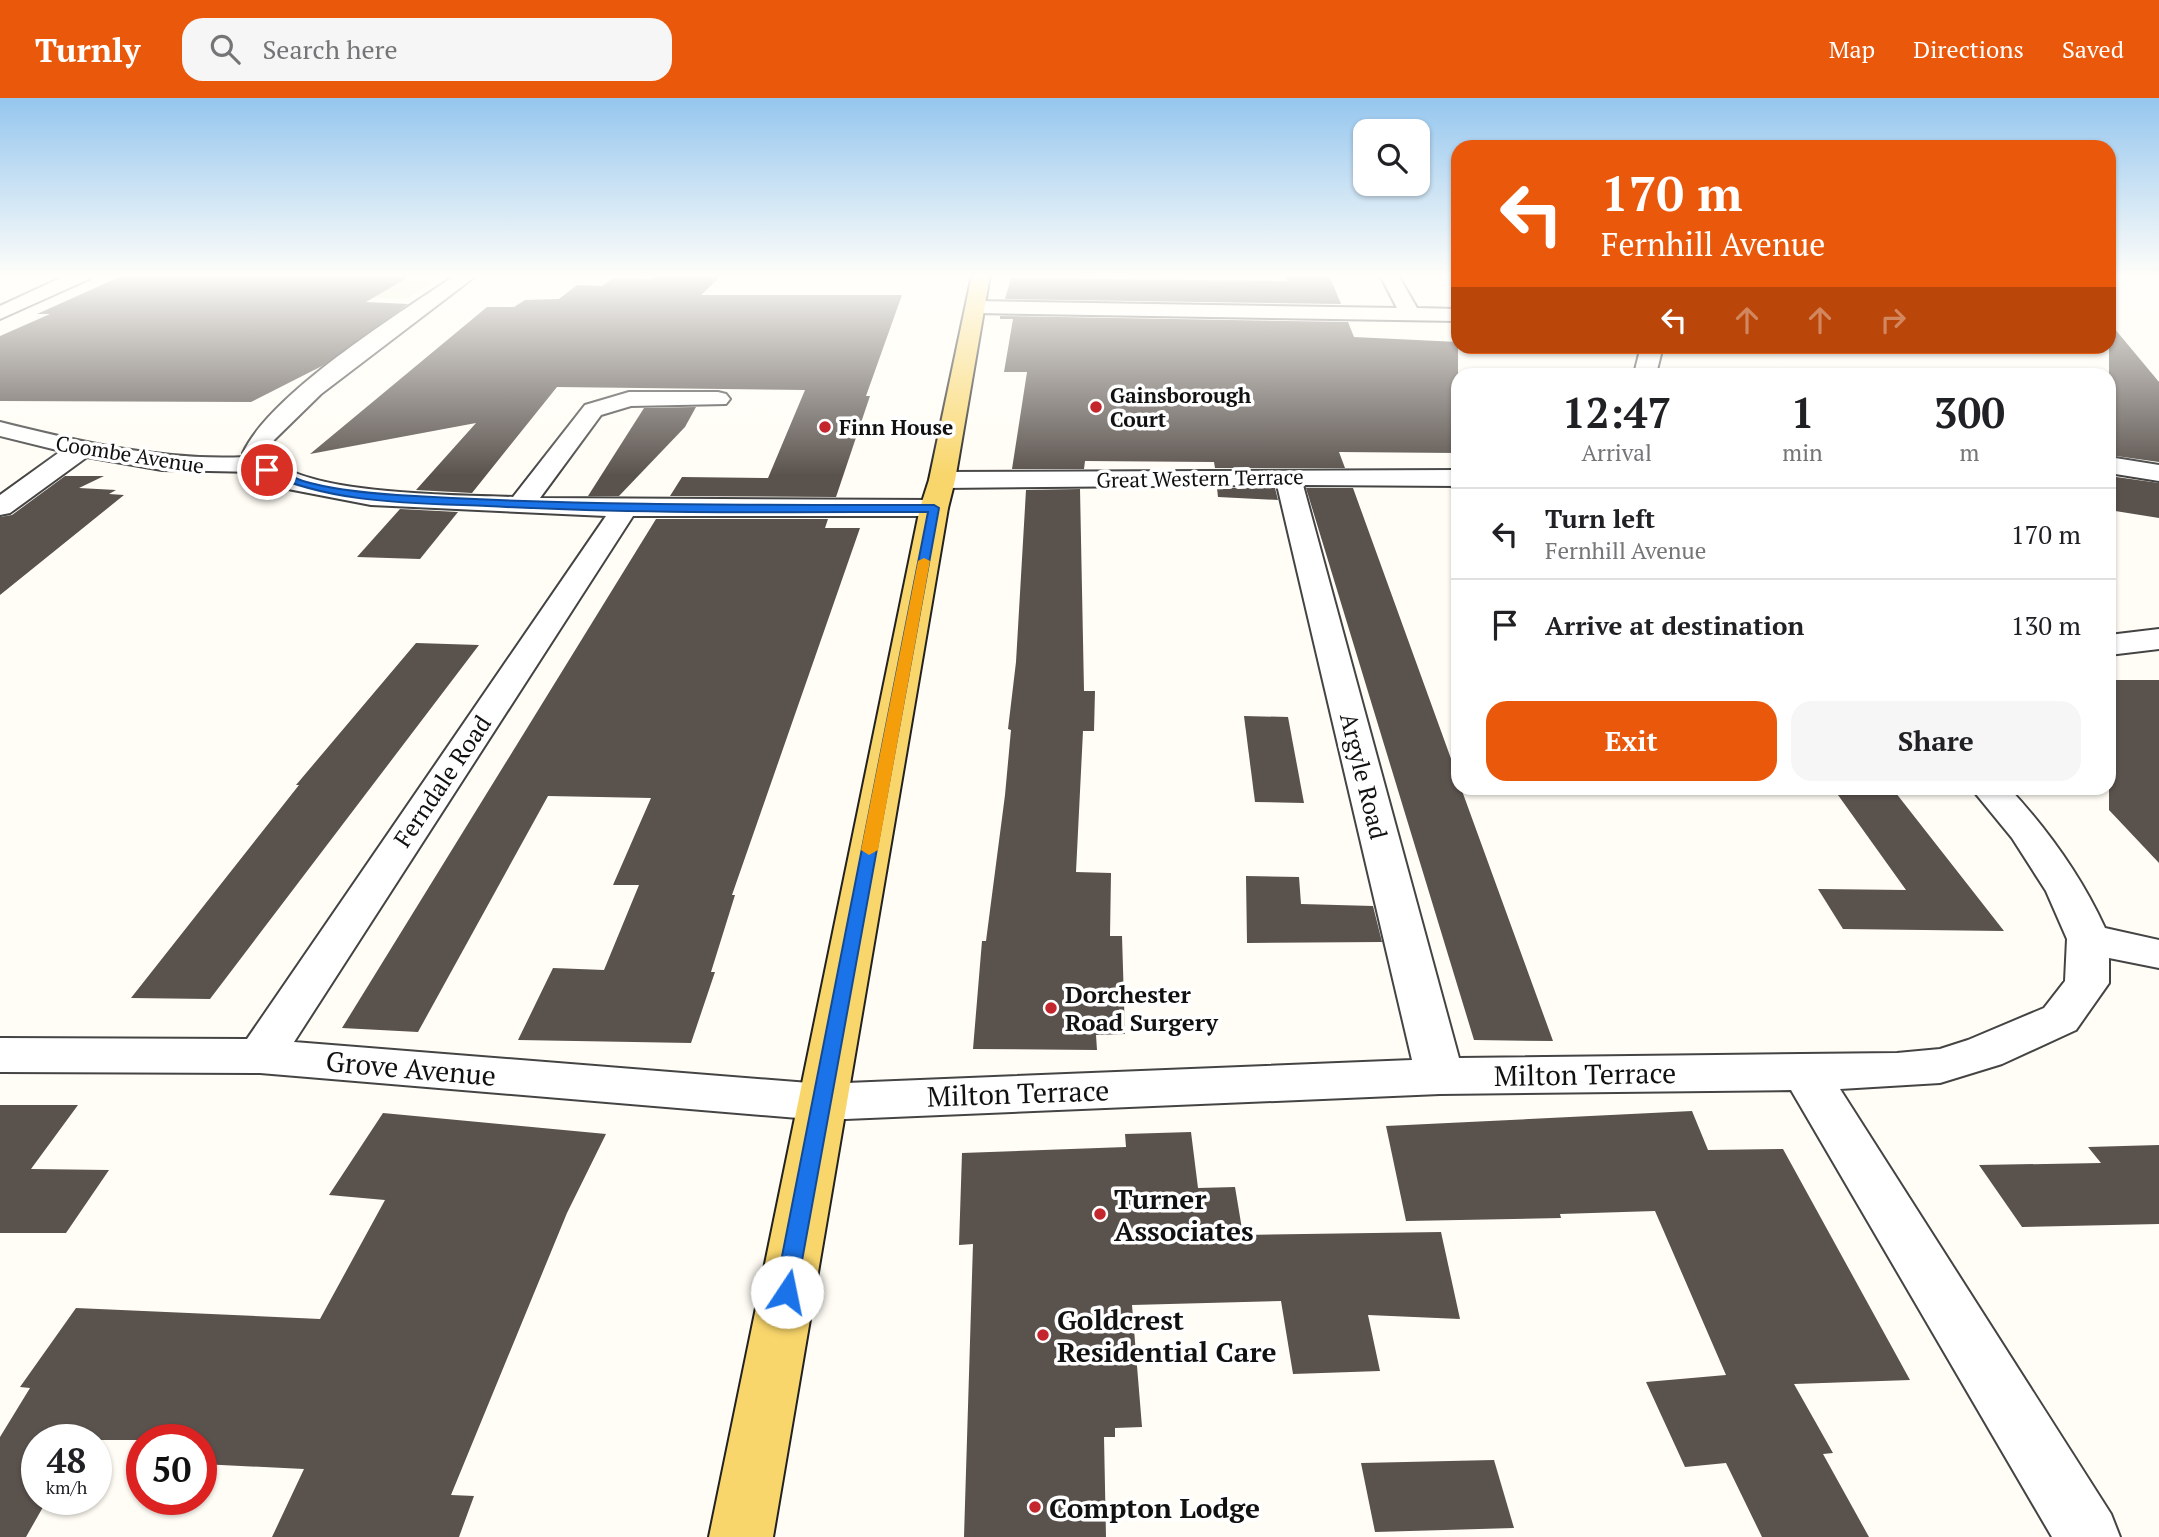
<!DOCTYPE html>
<style>
:root{--surface:#fff;--page:#f6f6f6;--text:#202124;--muted:#757577;--line:#e0e0e0;--accent:#ea580c}
body{margin:0;font-family:"PT Serif",serif;background:var(--page);color:var(--text);height:100vh;display:flex;flex-direction:column;font-size:26px;white-space:nowrap}
*{box-sizing:border-box;margin:0}
p{font-size:23px;color:var(--muted)}
.icon{flex:none;width:38px;height:38px;fill:none;stroke:currentColor;stroke-width:2;stroke-linecap:round;stroke-linejoin:round}
.map{position:relative;flex:1;overflow:hidden}
.sheet{position:absolute;left:1451px;top:270px;width:665px;height:427px;display:flex;flex-direction:column;background:var(--surface);border-radius:21px;box-shadow:0 2px 5px #0004}
.sheet>*{flex:none}
.banner{position:absolute;left:1451px;top:42px;width:665px;height:214px;border-radius:21px;box-shadow:0 2px 5px #0004;background:#ea580c;color:#fff;overflow:hidden}
.controls{position:absolute;left:1353px;top:21px;display:grid;gap:14px}
.controls a{display:grid;place-items:center;width:77px;height:77px;border-radius:14px;background:var(--surface);box-shadow:0 2px 5px #0004;font-size:35px}
.speed{position:absolute;left:21px;top:1326px;display:flex;gap:14px;font-size:35px;font-weight:700;text-align:center}
.speed>*{display:grid;place-content:center;width:91px;height:91px;border-radius:50%;background:var(--surface);box-shadow:0 2px 5px #0004;line-height:1}
.speed small{font-size:18px;font-weight:400}
.speed .limit{border:10px solid #d22;background:#fff;color:#111}
.pin{position:absolute;display:grid;place-items:center;width:60px;height:60px;color:#fff;margin:-30px;border:4px solid #fff;border-radius:50%;box-shadow:0 2px 7px #0007}
.me{position:absolute;width:77px;margin:-38px;rotate:11deg;stroke-linejoin:round;filter:drop-shadow(0 0 5px #0008)}
.turn{display:flex;align-items:center;gap:24px;height:147px;padding:0 35px;font-size:32px}
.turn .icon{width:91px;height:91px;stroke-width:2.5}
.turn b{display:block;font-size:49px;line-height:60px}
.lanes{display:flex;align-items:center;height:66px;padding:0 35px;background:#0003;justify-content:center;gap:35px;direction:ltr}
.lanes .off{opacity:.35}
.eta{display:flex;justify-content:space-evenly;align-items:center;height:119px;text-align:center}
.eta b{font-size:42px;font-weight:600;line-height:49px}
.button{display:flex;gap:14px;margin-top:auto;padding:14px 35px}
.button a{flex:1;height:80px;border-radius:21px;background:var(--accent);color:#fff;font-size:28px;font-weight:600;line-height:80px;text-align:center}
.button a+a{background:var(--page);color:var(--text)}
ul{padding:0;list-style:none}
li{display:flex;align-items:center;gap:21px;height:91px;padding:0 35px;border-top:2px solid var(--line)}
li div{flex:1}
li b{display:block;font-size:26px}
li em{font-style:normal}
header{display:flex;align-items:center;gap:42px;box-sizing:border-box;height:98px;padding:0 35px;background:var(--accent);color:#fff}
header strong{font-size:33px}
nav{display:flex;gap:38px;margin-inline-start:auto;font-size:24px}
.search{width:490px;height:63px;background:var(--page);display:flex;align-items:center;gap:18px;box-sizing:border-box;padding:0 24px;border-radius:21px;color:var(--muted);font-size:26px}
.map>svg:first-child{display:block}
.pitch{fill:#e6f2cf}
.building{fill:#5a524d}
.lines{fill:none;stroke-linecap:round;stroke-linejoin:round}
.minor-casing{stroke:#444;stroke-width:4}
.major-casing{stroke:#222;stroke-width:4}
.minor{fill:#fff;fill-rule:evenodd}
.major{fill:#f9d66b;fill-rule:evenodd}
.route{fill:#1a73e8;stroke:#114b97;stroke-width:2}
.slow{fill:#f59e0b}
.poi-dot{fill:#c4262e;stroke:#fff;stroke-width:2.5}
.labels{text-anchor:middle;dominant-baseline:central;stroke-width:7;stroke-linejoin:round;paint-order:stroke}
.far-poi-label{font-size:21px;font-weight:bold;fill:#111;stroke:#fff;text-anchor:start}
.far-street-label{font-size:21px;fill:#111;stroke:#fff}
.street-label{font-size:24px;fill:#111;stroke:#fff}
.poi-label{font-size:24px;font-weight:bold;fill:#111;stroke:#fff;text-anchor:start}
.near-street-label{font-size:28px;fill:#111;stroke:#fff}
.near-poi-label{font-size:28px;font-weight:bold;fill:#111;stroke:#fff;text-anchor:start}
</style>
<header>
<strong>Turnly</strong>
<div class="search"><svg class="icon" aria-label="search" viewBox="0 0 24 24"><circle cx="10" cy="10" r="6"/><path d="M15 15l6 6"/></svg>Search here</div>
<nav><a>Map</a><a>Directions</a><a>Saved</a></nav>
</header>
<div class="map">
<svg width="2159" height="1439" viewBox="0 0 2159 1439">
<rect width="100%" height="100%" fill="#fffdf5"/>
<!-- pitch -->
<polygon class="pitch" points="262,177 319,177 315,180 434,183 407,201 282,197 234,191"/>
<!-- building -->
<g class="building">
<polygon points="124,177 412,177 366,204 408,206 322,268 251,304 0,303 0,238 50,216 37,216"/>
<polygon points="656,177 722,177 701,197 902,197 866,298 870,298 836,399 670,398 682,379 768,380 805,292 557,289 472,395 416,392 476,325 310,356 487,209 514,209 525,202 559,201 577,187 602,188 613,180 652,181"/>
<polygon points="1285,177 1329,177 1341,206 1005,201 1011,180 1287,183"/>
<polygon points="1000,218 1348,224 1354,239 1458,244 1458,355 1339,354 1345,370 1215,370 1214,364 1085,363 1084,371 1012,371 1027,274 1004,274 1013,221 1000,221"/>
<polygon points="2109,224 2159,284 2159,364 2109,357"/>
<polygon points="696,309 685,329 619,398 588,398 644,310"/>
<polygon points="65,378 104,378 79,390 116,392 109,396 124,397 0,497 0,419 12,417"/>
<polygon points="2109,378 2159,385 2159,420 2109,412"/>
<polygon points="1217,390 1275,390 1278,402 1218,399"/>
<polygon points="1306,390 1353,390 1458,680 1458,690 1461,690 1553,943 1474,942"/>
<polygon points="1080,391 1084,593 1095,593 1094,633 1083,633 1076,774 1111,775 1110,838 1122,838 1125,936 1096,937 1097,952 973,951 982,843 986,843 1005,697 1011,632 1008,631 1016,564 1026,392"/>
<polygon points="400,411 458,414 420,461 357,459"/>
<polygon points="656,421 828,421 825,430 860,430 732,797 735,797 711,874 715,874 691,945 518,942 553,870 604,872 639,787 613,787 651,700 548,698 418,934 342,930"/>
<polygon points="416,545 479,547 210,901 131,900 299,687 296,687"/>
<polygon points="2109,582 2159,582 2159,765 2109,712"/>
<polygon points="1244,618 1288,619 1304,705 1255,704"/>
<polygon points="1833,690 1892,690 2004,833 1843,831 1818,791 1906,792"/>
<polygon points="1246,778 1299,779 1301,806 1373,808 1382,844 1247,845"/>
<polygon points="0,1007 78,1007 31,1071 109,1072 66,1135 0,1135"/>
<polygon points="1692,1013 1708,1052 1783,1051 1910,1282 1794,1286 1833,1355 1823,1356 1869,1439 1762,1439 1726,1365 1685,1369 1646,1284 1726,1277 1655,1113 1560,1116 1561,1120 1406,1123 1386,1028"/>
<polygon points="383,1015 606,1036 567,1115 451,1397 474,1398 459,1439 272,1439 304,1371 201,1366 201,1342 37,1342 37,1402 47,1402 26,1439 0,1439 0,1339 30,1290 20,1289 76,1210 320,1221 385,1102 329,1097"/>
<polygon points="1191,1034 1198,1090 1235,1089 1243,1137 1441,1134 1460,1221 1368,1217 1380,1273 1293,1276 1281,1203 1132,1207 1142,1329 1115,1330 1115,1339 1104,1339 1106,1439 964,1439 973,1146 959,1147 962,1055 1126,1049 1125,1036"/>
<polygon points="2159,1047 2159,1126 2022,1129 1979,1067 2101,1065 2088,1049"/>
<polygon points="1494,1362 1514,1430 1375,1434 1361,1365"/>
</g>
<g class="lines">
<!-- minor casing -->
<g class="minor-casing">
<g id="minor">
<polygon points="67,177 91,177 89,181 0,221 0,208"/>
<path d="M456,177H477L321,296L274,342L269,355C289,398 468,397 513,399L585,307L629,294H718L726,296L730,301L726,306L631,308L601,317L540,400L934,402L944,404L948,410L944,416L934,418H633L294,944L822,986L1412,962L1277,387L942,390L933,388L929,382L933,376L942,374L1458,372V388L1303,387L1459,960L1897,955L1940,951L1968,942L2044,910L2065,883L2067,841L2046,793L2012,740L1971,690H2009C2048,732 2081,778 2105,830L2159,842V870L2109,860V885L2076,932L2002,966L1940,985L1840,991L2111,1416L2120,1439H2052L1791,992L1440,996L822,1022L260,975L0,974V940L247,941L606,418L371,407L288,391L256,374L162,372L87,359L10,415L0,417V397L61,353L0,338V324C80,344 162,363 245,359L243,355C270,296 399,215 456,177Z"/>
<polygon points="1380,177 1398,177 1417,210 1458,211 1458,223 976,215 969,213 966,209 969,205 976,203 1397,210"/>
<polygon points="1641,248 1663,248 1656,276 1634,276"/>
<polygon points="2109,359 2159,367 2159,383 2109,375"/>
<polygon points="2159,531 2159,551 2109,557 2109,537"/>
</g>
</g>
<!-- major casing -->
<g class="major-casing">
<polygon id="major" points="972,177 990,177 955,382 948,410 773,1439 709,1439 920,410 929,382"/>
</g>
<!-- minor -->
<use href="#minor" class="minor"/>
<!-- major -->
<use href="#major" class="major"/>
</g>
<!-- sky -->
<linearGradient id="sky" x2="0" y2="1"><stop stop-color="#95c6ee"/><stop offset="0.47" stop-color="#fffefa"/><stop offset="1" stop-color="#fffefa" stop-opacity="0"/></linearGradient>
<rect width="2159" height="378" fill="url(#sky)"/>
<!-- route -->
<path class="route" d="M264,369C277,368 290,379 303,383C333,392 367,395 397,397C576,408 755,407 934,407L939,410L795,1201L787,1204L778,1201L775,1194L928,414C781,414 634,416 487,408C412,405 333,406 264,374Z"/>
<!-- slow -->
<polygon class="slow" points="924,460 930,463 878,752 869,757 861,752 918,463"/>
<!-- markers -->
<g class="poi-dot">
<circle cx="1096" cy="309" r="7"/>
<circle cx="825" cy="329" r="7"/>
<circle cx="1051" cy="910" r="7"/>
<circle cx="1100" cy="1116" r="7"/>
<circle cx="1043" cy="1237" r="7"/>
<circle cx="1035" cy="1409" r="7"/>
</g>
<g class="labels">
<!-- far-poi labels -->
<g class="far-poi-label">
<text x="1110" y="297">Gainsborough<tspan x="1110" dy="24">Court</tspan></text>
<text x="839" y="329">Finn House</text>
</g>
<!-- far-street labels -->
<g class="far-street-label">
<text transform="translate(130 356) rotate(9)">Coombe Avenue</text>
<text transform="translate(1200 380) rotate(-1)">Great Western Terrace</text>
</g>
<!-- street labels -->
<g class="street-label">
<text transform="translate(1364 678) rotate(76)">Argyle Road</text>
<text transform="translate(442 683) rotate(-56)">Ferndale Road</text>
</g>
<!-- poi labels -->
<g class="poi-label">
<text x="1065" y="896">Dorchester<tspan x="1065" dy="28">Road Surgery</tspan></text>
</g>
<!-- near-street labels -->
<g class="near-street-label">
<text transform="translate(411 970) rotate(5)">Grove Avenue</text>
<text transform="translate(1585 976) rotate(-1)">Milton Terrace</text>
<text transform="translate(1018 995) rotate(-2)">Milton Terrace</text>
</g>
<!-- near-poi labels -->
<g class="near-poi-label">
<text x="1114" y="1100">Turner<tspan x="1114" dy="32">Associates</tspan></text>
<text x="1057" y="1221">Goldcrest<tspan x="1057" dy="32">Residential Care</tspan></text>
<text x="1049" y="1409">Compton Lodge</text>
</g>
</g>
</svg>
<div class="controls">
<a><svg class="icon" aria-label="search" viewBox="0 0 24 24"><circle cx="10" cy="10" r="6"/><path d="M15 15l6 6"/></svg></a>
</div>
<div class="speed"><div>48<small>km/h</small></div><div class="limit">50</div></div>
<div class="pin" style="left:267px;top:372px;background:#d93025"><svg class="icon" aria-label="arrive" viewBox="0 0 24 24"><path d="M6 21V4h12l-3 4 3 4H6"/></svg></div>
<svg class="me" style="left:787px;top:1194px" viewBox="-20 -20 40 40"><circle r="19" fill="#fff"/><path d="M0-13L10 11 0 6-10 11z" fill="#1a73e8"/></svg>
<div class="banner">
<div class="turn"><svg class="icon" aria-label="left" viewBox="0 0 24 24"><path d="M17 20v-9H6M10 6l-5 5 5 5"/></svg><div><b>170 m</b>Fernhill Avenue</div></div>
<div class="lanes"><svg class="icon" aria-label="left" viewBox="0 0 24 24"><path d="M17 20v-9H6M10 6l-5 5 5 5"/></svg><svg class="icon off" aria-label="ahead" viewBox="0 0 24 24"><path d="M12 20V5M6 11l6-6 6 6"/></svg><svg class="icon off" aria-label="ahead" viewBox="0 0 24 24"><path d="M12 20V5M6 11l6-6 6 6"/></svg><svg class="icon off" aria-label="right" viewBox="0 0 24 24"><path d="M7 20v-9h11M14 6l5 5-5 5"/></svg></div>
</div>
<section class="sheet">
<div class="eta">
<div><b>12:47</b><p>Arrival</p></div>
<div><b>1</b><p>min</p></div>
<div><b>300</b><p>m</p></div>
</div>
<ul>
<li><svg class="icon" aria-label="left" viewBox="0 0 24 24"><path d="M17 20v-9H6M10 6l-5 5 5 5"/></svg><div><b>Turn left</b><p>Fernhill Avenue</p></div><em>170 m</em></li>
<li><svg class="icon" aria-label="arrive" viewBox="0 0 24 24"><path d="M6 21V4h12l-3 4 3 4H6"/></svg><div><b>Arrive at destination</b></div><em>130 m</em></li>
</ul>
<div class="button"><a>Exit</a><a>Share</a></div>
</section>
</div>
